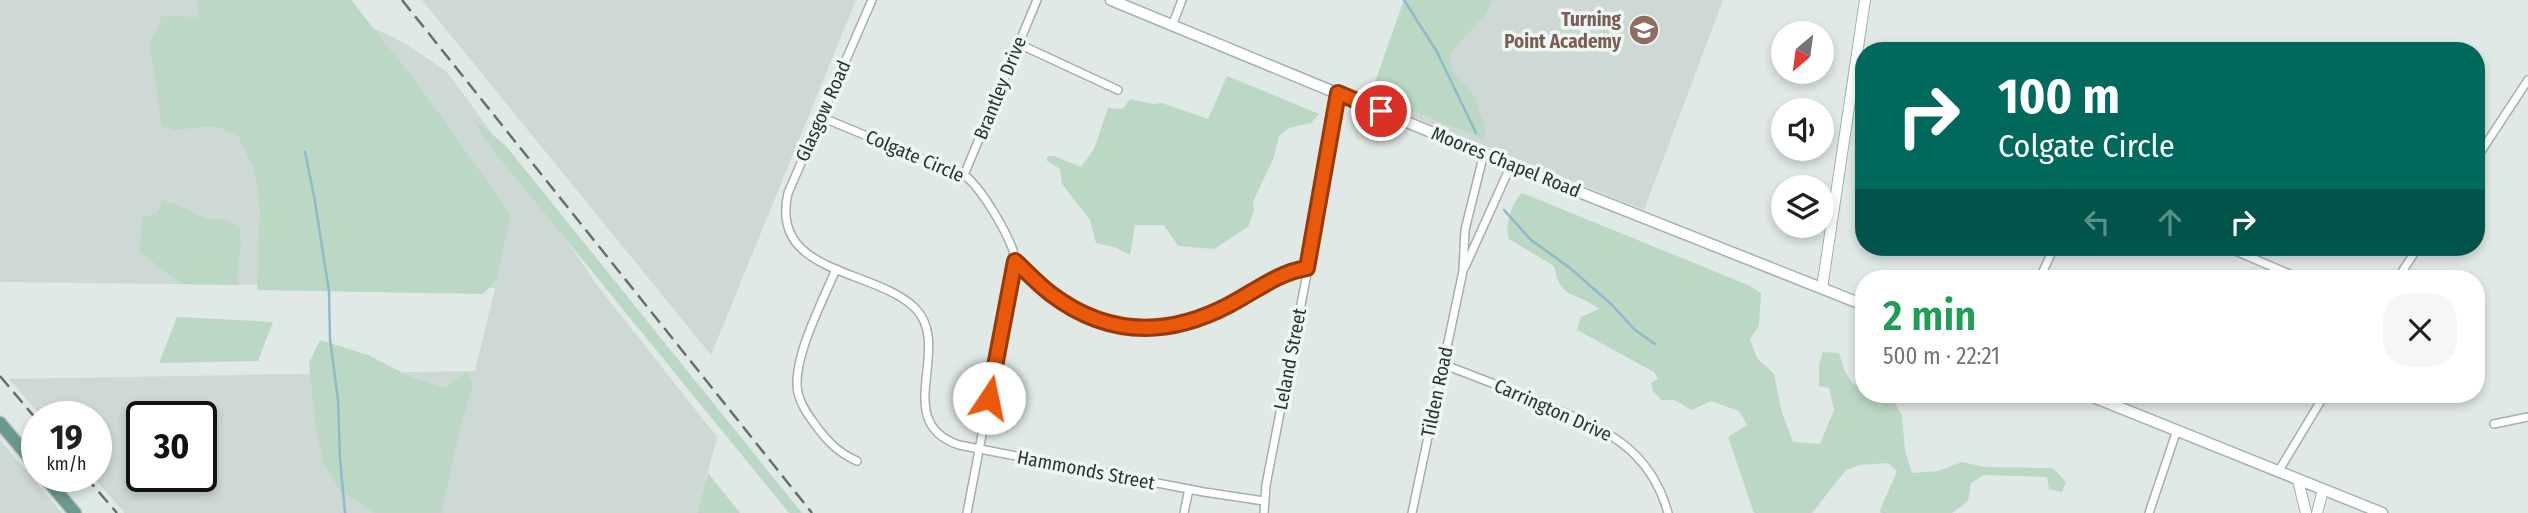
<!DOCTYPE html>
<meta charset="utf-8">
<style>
:root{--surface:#fff;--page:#f6f6f6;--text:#202124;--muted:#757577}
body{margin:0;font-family:"Fira Sans Condensed",sans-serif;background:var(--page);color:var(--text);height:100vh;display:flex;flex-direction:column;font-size:26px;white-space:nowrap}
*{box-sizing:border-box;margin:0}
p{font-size:23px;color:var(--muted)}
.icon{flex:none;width:38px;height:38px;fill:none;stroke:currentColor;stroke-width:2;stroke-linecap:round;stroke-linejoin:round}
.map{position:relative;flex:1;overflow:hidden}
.details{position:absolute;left:1855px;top:270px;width:630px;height:133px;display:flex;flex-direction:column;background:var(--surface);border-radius:28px;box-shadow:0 4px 10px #0003}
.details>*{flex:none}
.guide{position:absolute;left:1855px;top:42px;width:630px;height:214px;border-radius:28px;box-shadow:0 4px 10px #0003;background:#00695c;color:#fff;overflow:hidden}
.needle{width:46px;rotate:209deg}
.fabs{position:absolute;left:1771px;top:21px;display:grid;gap:14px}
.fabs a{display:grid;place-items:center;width:63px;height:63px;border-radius:50%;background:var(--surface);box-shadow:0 4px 10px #0003;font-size:35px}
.speed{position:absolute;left:21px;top:401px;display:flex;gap:14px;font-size:35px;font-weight:700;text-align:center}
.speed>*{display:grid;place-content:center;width:91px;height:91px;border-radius:50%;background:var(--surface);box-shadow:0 4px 10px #0003;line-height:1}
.speed small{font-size:18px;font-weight:400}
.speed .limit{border:4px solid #111;border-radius:10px;background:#fff;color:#111}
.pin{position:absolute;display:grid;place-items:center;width:60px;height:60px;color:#fff;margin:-30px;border:4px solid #fff;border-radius:50%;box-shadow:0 2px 7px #0007}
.me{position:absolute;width:77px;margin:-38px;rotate:11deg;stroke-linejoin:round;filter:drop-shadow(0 0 5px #0008)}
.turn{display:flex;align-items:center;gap:24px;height:147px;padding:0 28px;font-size:32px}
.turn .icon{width:91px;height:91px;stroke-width:2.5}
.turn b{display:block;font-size:49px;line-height:60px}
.lanes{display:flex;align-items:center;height:66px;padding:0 28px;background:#0003;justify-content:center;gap:35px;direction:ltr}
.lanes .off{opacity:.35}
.round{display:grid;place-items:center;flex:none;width:74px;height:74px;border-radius:28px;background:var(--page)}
.overview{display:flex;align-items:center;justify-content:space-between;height:119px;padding:0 28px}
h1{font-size:42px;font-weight:600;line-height:52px;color:#1e9e55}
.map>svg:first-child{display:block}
.built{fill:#ced8d4;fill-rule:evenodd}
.green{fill:#bbd8c5}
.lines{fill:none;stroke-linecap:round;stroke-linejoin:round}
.stream{stroke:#8ebbc8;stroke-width:2.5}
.minor-casing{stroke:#a4b0ac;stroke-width:10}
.tertiary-casing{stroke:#a4b0ac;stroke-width:12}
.secondary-casing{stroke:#a1b3ae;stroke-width:13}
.primary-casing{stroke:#bdc3c2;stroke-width:15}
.minor{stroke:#fff;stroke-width:7}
.tertiary{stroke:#fff;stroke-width:10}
.secondary{stroke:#fff;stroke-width:10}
.primary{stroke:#6a9990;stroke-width:12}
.rail{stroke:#5d736e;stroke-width:2.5;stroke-dasharray:14 7;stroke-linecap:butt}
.route-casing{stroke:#983908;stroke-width:18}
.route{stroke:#ea580c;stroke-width:12}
.labels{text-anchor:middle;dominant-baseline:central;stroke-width:7;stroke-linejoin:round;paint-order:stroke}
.education-label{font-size:19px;font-weight:bold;fill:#785e54;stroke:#f0f6f3;text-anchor:end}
.street-label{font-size:19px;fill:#233733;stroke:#f0f6f3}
</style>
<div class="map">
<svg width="2528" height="513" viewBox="0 0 2528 513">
<rect width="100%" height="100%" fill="#e0e9e5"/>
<!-- built -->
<g class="built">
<path d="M0,0H203L355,22L379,30L406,44L447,72L524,177L597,285L717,437L697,513H125L92,476H96V416H41L9,379L475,371L495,288L0,282ZM142,416H201V476H142Z"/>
<polygon points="422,0 856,0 711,355"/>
<polygon points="1404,0 1723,0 1644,210 1369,99"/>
<polygon points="0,440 62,513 0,513"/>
</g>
<!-- green -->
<g class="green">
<polygon points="197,0 351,0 417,83 511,215 496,280 483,294 257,290 260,210 254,169 237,134 213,126 175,130 162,126 150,45 162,16 199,17"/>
<polygon points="1404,0 1493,0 1486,13 1449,55 1453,71 1474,96 1486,131 1483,139 1371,94"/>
<polygon points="1227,76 1319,114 1311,123 1289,128 1279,136 1274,157 1253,202 1254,211 1248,227 1214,249 1178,246 1164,225 1135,225 1130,255 1114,247 1096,243 1090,220 1062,184 1060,169 1046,160 1048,156 1054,156 1081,167 1094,149 1108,108 1123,109 1130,99 1153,104 1162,103 1208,119"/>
<polygon points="474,119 506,146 802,513 789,513 485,140"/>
<path d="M1522,193L1748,285L1761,293L1759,326L1750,339L1757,358L1774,374L1782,413L1793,442L1820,444L1834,410L1829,388L1819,386V365L1823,352L1839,353L1845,372L1854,385L1864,382V394H1890L1902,416L1905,451L1912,473L1938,471L1962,462L1985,467L2053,468L2066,482L2062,492L2049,489L2047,477L1984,475L1971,483L1968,501L1952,513H1881L1880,510L1897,471L1888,463L1860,465L1846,470L1812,513H1754L1728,437L1747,425L1739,411L1711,401L1692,410L1674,400H1661L1653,391L1651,383L1658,379L1654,372L1577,330L1581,317L1599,309C1575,290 1561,302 1554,266L1509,239C1504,226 1512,202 1522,193Z"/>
<polygon points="162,200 176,204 206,219 224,219 239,227 241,240 237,285 181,284 139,251 143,218 157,213"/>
<polygon points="177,317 273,322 258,361 159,363"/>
<polygon points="320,340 368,355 411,377 445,388 467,372 473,384 461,425 441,513 374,513 339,489 323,463 315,421 309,363"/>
<polygon points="708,473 740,513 697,513"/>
</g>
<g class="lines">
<!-- stream -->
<g class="stream">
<polyline points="1404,0 1437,52 1476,133"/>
<polyline points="305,152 314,196 329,291 330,339 338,400 340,459 345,513"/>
<polyline points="1504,210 1531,240 1570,268 1611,304 1635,330 1655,344"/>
</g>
<!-- minor casing -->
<g class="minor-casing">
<g id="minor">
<path d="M872,0L788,193C769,275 874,268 915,308C954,347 890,422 959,445L1204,492L1264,501"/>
<polyline points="1172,26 1182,0"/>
<polyline points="1019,44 1118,90"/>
<path d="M821,117L968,178C984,193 1005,229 1013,250C1014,254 1013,258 1015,261C1018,267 1029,274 1034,279C1078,319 1139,340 1197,320C1235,307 1267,274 1307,268"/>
<polyline points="2476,159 2528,80"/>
<polyline points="964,175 1037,0"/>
<polyline points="2226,247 2299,278"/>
<polyline points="1465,267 1511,165"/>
<path d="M836,269C823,301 791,360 798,393C801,406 809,416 816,426C828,442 839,453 857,461"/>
<polyline points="2040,278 2054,247"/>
<polyline points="2398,278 2418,247"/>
<path d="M1442,364C1474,376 1506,388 1538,402C1598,426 1649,444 1668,513"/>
<polyline points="2494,424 2528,417"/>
<polyline points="2278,472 2325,394"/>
<polyline points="967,513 1015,262"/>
<polyline points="1184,513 1189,489"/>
<polyline points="1264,513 1266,485 1317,222 1338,93"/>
<polyline points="1412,513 1463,271 1465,230 1484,153"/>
<polyline points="2149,513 2177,430"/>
</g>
</g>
<!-- tertiary casing -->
<g class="tertiary-casing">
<g id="tertiary">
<polyline points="1822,288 1865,0"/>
<polyline points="2298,480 2306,513"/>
<polyline points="2317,513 2323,490"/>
</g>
</g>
<!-- secondary casing -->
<g class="secondary-casing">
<g id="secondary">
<polyline points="1111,0 1511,165 1864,305"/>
<polyline points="2086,394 2382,513"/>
</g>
</g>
<!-- primary casing -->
<g class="primary-casing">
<g id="primary">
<polyline points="0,423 37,467"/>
<polyline points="44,476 75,513"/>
</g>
</g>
<!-- minor -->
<use href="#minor" class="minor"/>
<!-- tertiary -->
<use href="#tertiary" class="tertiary"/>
<!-- secondary -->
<use href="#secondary" class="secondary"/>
<!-- primary -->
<use href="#primary" class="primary"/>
<!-- rail -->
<g class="rail">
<polyline points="402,0 812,513"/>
<polyline points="0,376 37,420"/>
<polyline points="85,476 117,513"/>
</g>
</g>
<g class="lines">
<!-- route casing -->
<g class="route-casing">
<path id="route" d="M989,398L1015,261C1027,272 1038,284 1051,294C1108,337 1168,337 1229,305C1254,292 1279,272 1307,268L1338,93L1381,111"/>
</g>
<!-- route -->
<use href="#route" class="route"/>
</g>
<!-- icons -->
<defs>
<g id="school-disc" transform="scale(1.575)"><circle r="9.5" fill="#8d6e63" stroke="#f0f6f3"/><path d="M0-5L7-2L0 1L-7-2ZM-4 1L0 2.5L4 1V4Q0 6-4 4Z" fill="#fff"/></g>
</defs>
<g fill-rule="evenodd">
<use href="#school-disc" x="1644" y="30"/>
</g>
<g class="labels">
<!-- education labels -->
<g class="education-label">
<text x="1621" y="19">Turning<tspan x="1621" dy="22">Point Academy</tspan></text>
</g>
<!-- street labels -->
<g class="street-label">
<text transform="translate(1000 88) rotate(-68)">Brantley Drive</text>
<text transform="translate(823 111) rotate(-66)">Glasgow Road</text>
<text transform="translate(915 156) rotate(23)">Colgate Circle</text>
<text transform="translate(1506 162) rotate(22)">Moores Chapel Road</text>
<text transform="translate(1290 359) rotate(-79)">Leland Street</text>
<text transform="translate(1437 392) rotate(-78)">Tilden Road</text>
<text transform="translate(1553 410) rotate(24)">Carrington Drive</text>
<text transform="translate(1086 470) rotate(11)">Hammonds Street</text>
</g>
</g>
</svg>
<div class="fabs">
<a><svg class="needle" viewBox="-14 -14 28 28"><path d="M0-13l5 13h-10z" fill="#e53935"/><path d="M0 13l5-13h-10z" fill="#757577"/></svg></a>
<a><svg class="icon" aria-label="sound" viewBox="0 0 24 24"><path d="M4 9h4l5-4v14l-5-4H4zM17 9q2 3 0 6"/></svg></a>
<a><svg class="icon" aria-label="layers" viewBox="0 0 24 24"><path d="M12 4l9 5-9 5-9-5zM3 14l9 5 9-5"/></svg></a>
</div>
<div class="speed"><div>19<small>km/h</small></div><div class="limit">30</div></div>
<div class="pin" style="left:1381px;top:111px;background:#d93025"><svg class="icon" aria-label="arrive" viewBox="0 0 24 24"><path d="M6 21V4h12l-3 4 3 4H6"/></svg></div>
<svg class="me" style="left:989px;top:398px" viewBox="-20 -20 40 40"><circle r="19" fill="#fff"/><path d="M0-13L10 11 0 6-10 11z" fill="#ea580c"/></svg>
<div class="guide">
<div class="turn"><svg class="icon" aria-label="right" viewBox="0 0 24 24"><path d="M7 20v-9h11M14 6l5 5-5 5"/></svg><div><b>100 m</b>Colgate Circle</div></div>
<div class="lanes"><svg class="icon off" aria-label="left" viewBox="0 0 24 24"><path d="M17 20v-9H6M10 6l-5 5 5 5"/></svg><svg class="icon off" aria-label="ahead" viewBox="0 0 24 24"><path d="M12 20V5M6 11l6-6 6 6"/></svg><svg class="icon" aria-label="right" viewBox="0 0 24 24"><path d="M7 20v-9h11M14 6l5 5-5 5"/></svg></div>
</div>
<section class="details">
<div class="overview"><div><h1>2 min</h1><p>500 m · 22:21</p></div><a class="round"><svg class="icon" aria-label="close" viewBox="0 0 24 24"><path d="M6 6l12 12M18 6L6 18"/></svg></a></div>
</section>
</div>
